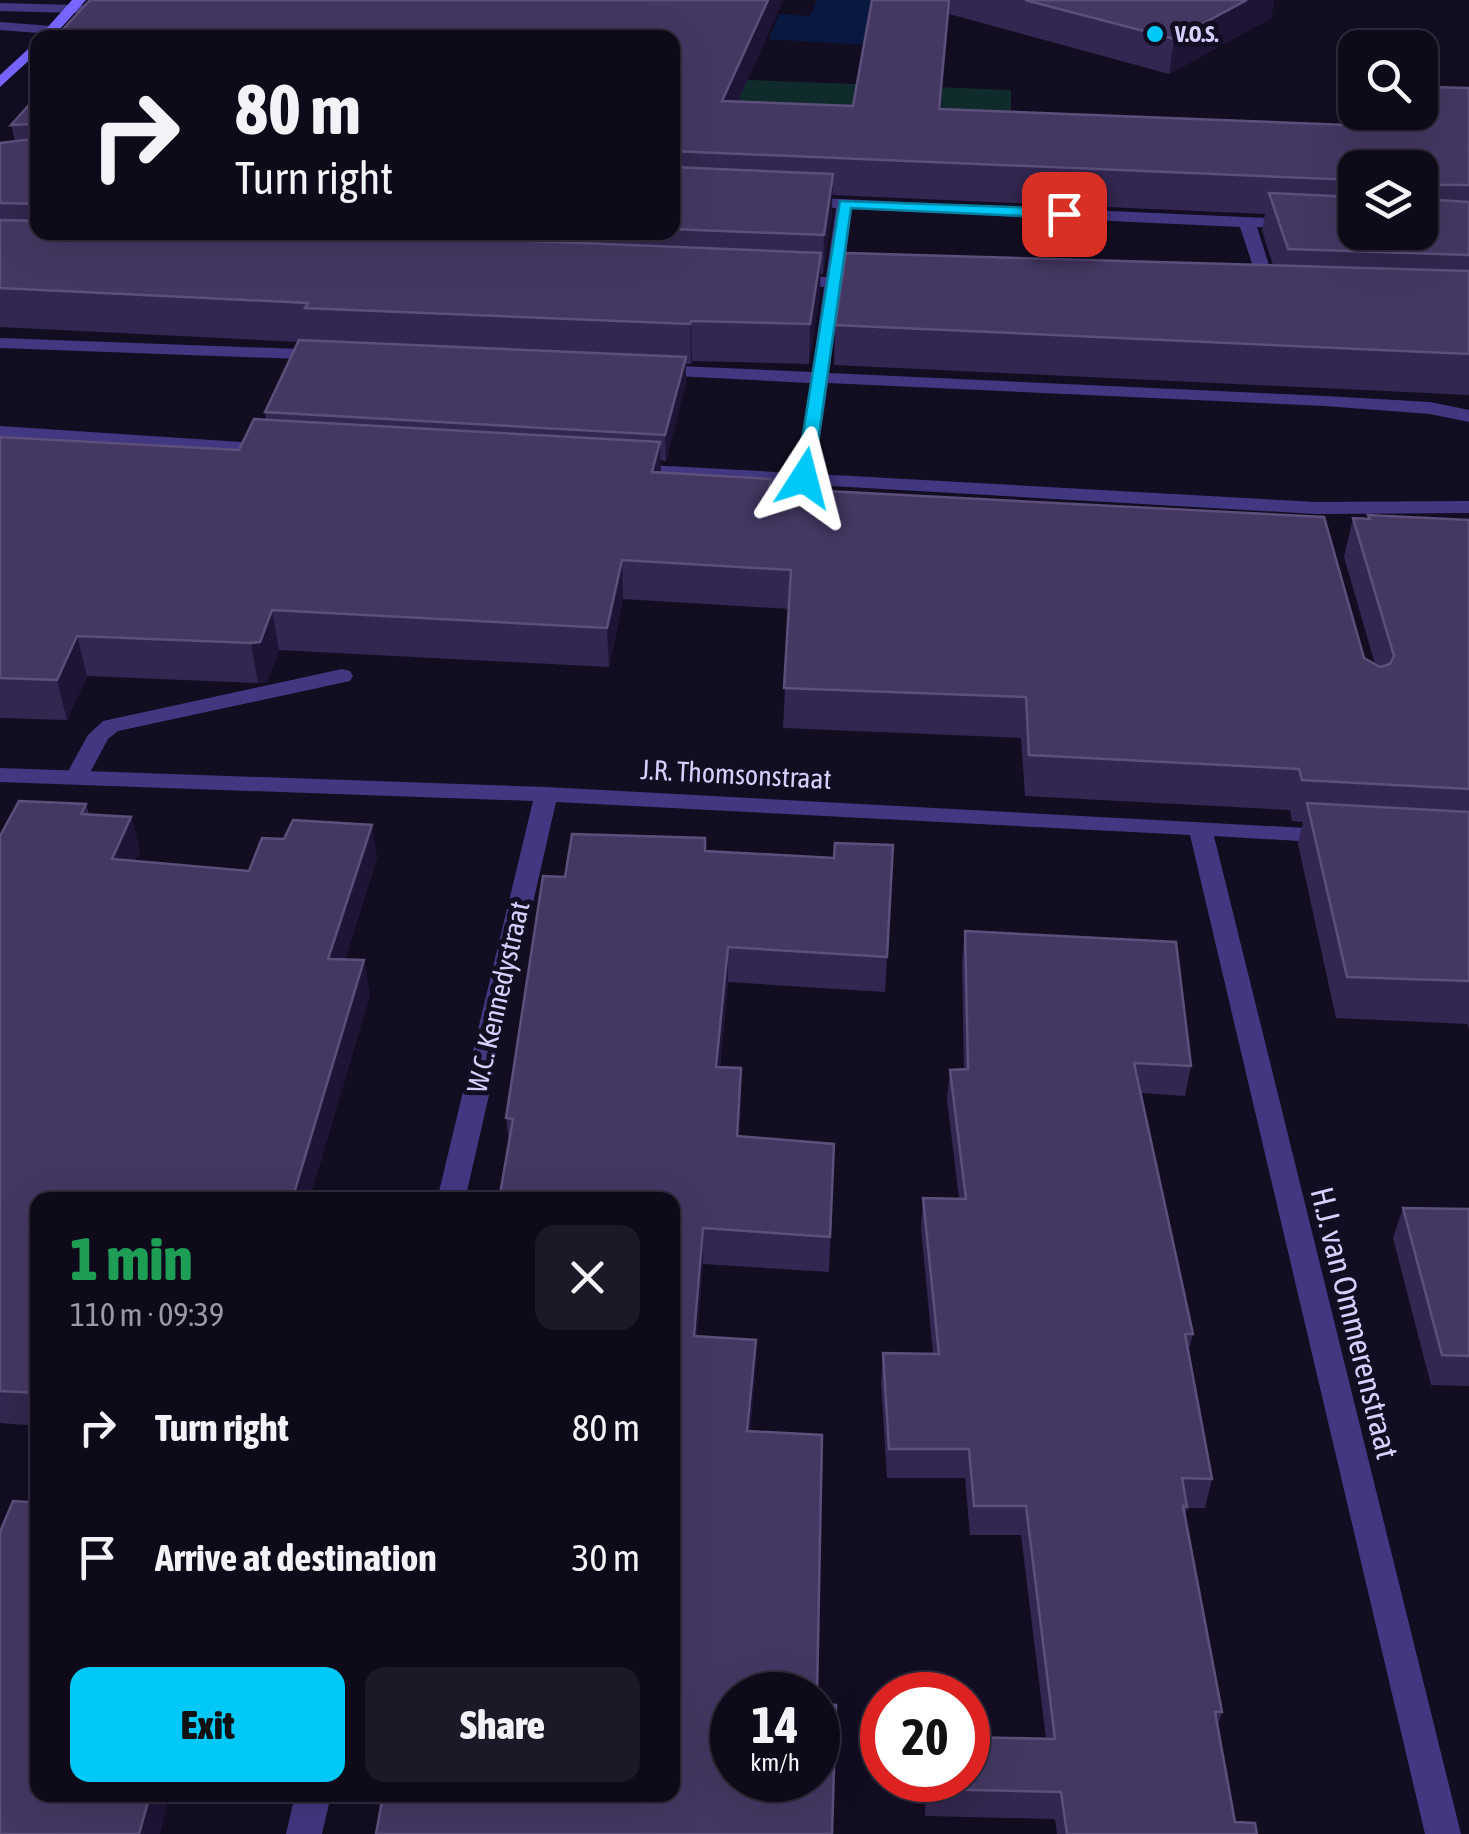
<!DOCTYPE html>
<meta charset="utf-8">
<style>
:root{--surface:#0e0a1a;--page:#1c1827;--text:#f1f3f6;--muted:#9b9aa2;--line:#2e2b39;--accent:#00c9fa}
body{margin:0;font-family:"Asap Condensed",sans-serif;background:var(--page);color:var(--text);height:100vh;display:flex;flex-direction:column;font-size:38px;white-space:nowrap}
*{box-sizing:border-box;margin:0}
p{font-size:32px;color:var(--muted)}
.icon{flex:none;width:55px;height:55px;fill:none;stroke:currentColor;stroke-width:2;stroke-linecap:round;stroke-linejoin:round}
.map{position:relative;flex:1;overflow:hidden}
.details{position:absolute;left:30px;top:1192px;width:650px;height:610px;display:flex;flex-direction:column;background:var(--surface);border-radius:20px;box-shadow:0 10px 40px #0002,0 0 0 2px var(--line)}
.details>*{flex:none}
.guide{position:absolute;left:30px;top:30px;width:650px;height:210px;border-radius:20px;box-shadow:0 10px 40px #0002,0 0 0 2px var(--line);background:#0e0a1a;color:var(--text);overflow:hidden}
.buttons{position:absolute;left:1338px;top:30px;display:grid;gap:20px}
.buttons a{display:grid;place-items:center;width:100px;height:100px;border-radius:20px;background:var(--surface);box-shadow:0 10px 40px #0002,0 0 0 2px var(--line);font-size:50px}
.speed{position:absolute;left:710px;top:1672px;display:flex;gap:20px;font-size:50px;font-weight:700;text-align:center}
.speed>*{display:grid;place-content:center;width:130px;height:130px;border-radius:50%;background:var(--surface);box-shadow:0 10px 40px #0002,0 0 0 2px var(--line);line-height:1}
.speed small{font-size:25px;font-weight:400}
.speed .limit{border:15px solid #d22;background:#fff;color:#111}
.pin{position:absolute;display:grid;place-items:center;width:85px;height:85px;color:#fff;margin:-42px;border-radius:20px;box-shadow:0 5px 15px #0006}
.me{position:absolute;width:110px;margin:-55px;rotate:9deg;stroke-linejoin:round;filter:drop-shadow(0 0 8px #0008)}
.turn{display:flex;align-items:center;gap:35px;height:210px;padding:0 40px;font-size:45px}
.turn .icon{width:130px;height:130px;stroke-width:2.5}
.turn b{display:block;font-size:70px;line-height:85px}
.round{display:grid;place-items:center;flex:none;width:105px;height:105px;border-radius:20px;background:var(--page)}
.head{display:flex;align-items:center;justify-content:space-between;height:170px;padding:0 40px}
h1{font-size:60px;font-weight:800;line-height:75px;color:#1e9e55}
.action{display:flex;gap:20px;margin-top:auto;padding:20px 40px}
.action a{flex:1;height:115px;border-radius:20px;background:var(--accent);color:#111;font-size:40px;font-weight:800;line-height:115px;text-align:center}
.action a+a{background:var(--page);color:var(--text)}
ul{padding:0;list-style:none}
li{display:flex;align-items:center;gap:30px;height:130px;padding:0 40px}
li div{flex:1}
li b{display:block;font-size:38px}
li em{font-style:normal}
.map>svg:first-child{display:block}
.green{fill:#102b2c}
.water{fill:#091840}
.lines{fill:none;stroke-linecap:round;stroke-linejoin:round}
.lane{fill:#423882;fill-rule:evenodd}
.street{fill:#423882;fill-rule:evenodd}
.secondary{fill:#7866ff;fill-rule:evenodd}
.wall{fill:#332650;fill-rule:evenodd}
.shaded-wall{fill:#1e1436}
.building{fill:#443863;stroke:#5c507b;stroke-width:2.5}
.route{fill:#00c9fa;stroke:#0083a2;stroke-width:2.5}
.poi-dot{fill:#00c9fa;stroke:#130d22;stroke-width:4}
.labels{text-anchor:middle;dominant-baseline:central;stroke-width:10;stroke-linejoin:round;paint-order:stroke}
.far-poi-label{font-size:22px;font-weight:bold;fill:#d9cfff;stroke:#130d22;text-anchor:start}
.street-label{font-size:28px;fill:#d9cfff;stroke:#130d22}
.near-street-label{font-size:32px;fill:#d9cfff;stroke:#130d22}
</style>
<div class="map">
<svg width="1469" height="1834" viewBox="0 0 1469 1834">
<rect width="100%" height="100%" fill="#130d22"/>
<!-- green -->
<polygon class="green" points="673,77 1011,90 1011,135 673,121"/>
<!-- water -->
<polygon class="water" points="817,0 910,0 896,47 769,39 779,14 810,16"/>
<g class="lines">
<!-- lane -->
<g class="lane">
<polygon points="123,0 137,0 128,11 115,14 0,11 0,3 115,6"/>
<polygon points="0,22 51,26 58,30 51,34 0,30"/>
<polygon points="797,197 1355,222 1355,232 1257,227 1279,297 1271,302 1263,297 1240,227 852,209 843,278 874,279 882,284 874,289 841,288 829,373 1325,396 1430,402 1469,410 1469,422 1430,414 1325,406 828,383 815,474 1316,502 1469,501 1469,513 1316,514 623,474 620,470 630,464 796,473 810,383 656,375 647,370 656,365 812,372 824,287 789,286 781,281 789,276 826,277 836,208 791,205 791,199"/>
<polygon points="0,338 326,350 335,355 326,360 0,348"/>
<polygon points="0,426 271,444 280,450 271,456 0,438"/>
<polygon points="342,669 350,671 353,676 350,681 118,731 108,739 86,780 78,782 66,775 88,735 103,721"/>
</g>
<!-- street -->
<g class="street">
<polygon points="0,768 546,787 1342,830 1346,835 1342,840 1334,843 1214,836 1461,1834 1425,1834 1190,835 556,802 465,1200 437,1200 533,801 0,782"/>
<polygon points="295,1795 331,1795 322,1834 286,1834"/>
</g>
<!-- secondary -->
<g class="secondary">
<polygon points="72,0 86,0 52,38 38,38"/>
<polygon points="38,40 38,52 0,87 0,75"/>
</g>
</g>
<!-- wall -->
<g class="wall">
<path d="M783,0L738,101L853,106L872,0H1274L1271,18L1169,74L949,14L940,109L1422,128L1431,87L1469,88V395L834,365L835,325L1273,265L1262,231L1265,214L832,195V212L823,274H820V292L809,364L692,361L691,364H686V382L666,461L660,460L661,473L771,479L770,488L1364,658L1375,664L1344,557L1353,518L1368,519V515L1469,520V1029L1467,1024L1336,1018L1298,844L1303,822L1292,821L1290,810L1025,796L1021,738L783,728L789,609L623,599L609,667L279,650L267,682L258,683L87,676L67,720L0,718V437L239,450L266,420L265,412L299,342L0,327V143L15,141L11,125L38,95V232H672V38ZM1355,168L1420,232H1355Z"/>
<polygon points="38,55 38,87 32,61"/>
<polygon points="86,804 89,814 131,817 140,851 135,861 249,871 377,858 345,959 370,994 309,1200 38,1200 38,1426 0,1423 0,836"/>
<polygon points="572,834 705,838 706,851 834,858 835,843 893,845 885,992 728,982 720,1067 741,1068 739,1137 834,1144 829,1272 703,1264 697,1336 756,1340 755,1376 750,1431 822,1435 817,1695 732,1695 732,1780 818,1780 818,1704 836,1705 832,1834 376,1834 381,1805 370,1804 367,1795 672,1795 672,1200 499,1200 509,1142 506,1118 543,876 565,877"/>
<polygon points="965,931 1191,1066 1185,1096 1141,1093 1193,1334 1188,1352 1212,1479 1205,1508 1187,1508 1185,1517 1222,1712 1218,1726 1235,1822 1257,1834 1057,1834 1055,1819 925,1816 926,1780 968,1780 1046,1738 1021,1535 970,1535 965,1478 887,1478 881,1383 883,1353 933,1354 921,1228 923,1198 959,1199 947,1099 950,1070 964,1069 962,961"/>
<polygon points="1403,1208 1469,1209 1469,1386 1431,1385 1393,1238"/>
</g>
<!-- shaded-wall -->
<g class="shaded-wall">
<polygon points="768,0 783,0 722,137 722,101"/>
<polygon points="950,0 949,14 936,145 939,109"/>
<polygon points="1247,0 1274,0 1271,18 1169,74 1174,39"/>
<polygon points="833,174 832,212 823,274 824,235"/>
<polygon points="821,253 820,292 809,364 810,324"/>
<polygon points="691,321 692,361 691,364 690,324"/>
<polygon points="686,357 686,382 666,461 665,435"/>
<polygon points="660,442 661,480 652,472"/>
<polygon points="622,560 623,599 609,667 607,628"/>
<polygon points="272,610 279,650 267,682 258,683 251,643"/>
<polygon points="77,636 87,676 67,720 57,680"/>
<polygon points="131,817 140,851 121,892 112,859"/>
<polygon points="372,825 377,858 334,993 328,959"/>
<polygon points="728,947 728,982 716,1103 716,1067"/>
<polygon points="364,960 370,994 309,1200 292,1200"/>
<polygon points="741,1068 741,1104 737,1172 737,1136"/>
<polygon points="703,1228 703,1264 694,1372 694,1336"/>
<polygon points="756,1340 755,1376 746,1466 747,1431"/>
<polygon points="150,1795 170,1795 160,1834 139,1834"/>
</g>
<!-- building -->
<g class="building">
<polygon points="90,0 768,0 722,101 853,106 872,0 949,0 939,109 1425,128 1431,87 1469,88 1469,185 1426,185 1420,193 1420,168 1355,168 1355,180 672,151 672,38 55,38"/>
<polygon points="1025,0 1247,0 1174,39"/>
<polygon points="38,95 38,204 0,203 0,143 33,139 32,124 11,125"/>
<polygon points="672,167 833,174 824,235 672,229"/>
<polygon points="1269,193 1355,197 1355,232 1420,232 1420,197 1422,199 1469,202 1469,255 1288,249"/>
<polygon points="0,220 38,221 38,232 318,232 821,253 810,324 691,321 690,324 305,308 308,303 0,288"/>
<polygon points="846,253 1469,271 1469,354 835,325"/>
<polygon points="299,340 686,357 665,435 265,412"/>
<polygon points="254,419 660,442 652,472 771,479 769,488 1324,517 1364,658 1380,667 1390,664 1394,656 1353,518 1370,519 1368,515 1469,520 1469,789 1302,780 1299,769 1029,755 1026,697 784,688 791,570 622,560 607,628 272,610 260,642 251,643 77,636 57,680 0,678 0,437 239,450"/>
<polygon points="19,801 86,804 81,814 131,817 112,859 249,871 262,838 284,839 293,820 372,825 328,959 364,960 292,1200 38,1200 38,1393 0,1391 0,836"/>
<polygon points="1307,803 1469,812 1469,981 1347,977"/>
<polygon points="572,834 705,838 705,851 834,858 835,843 893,845 887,957 728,947 716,1067 741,1068 737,1136 834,1144 830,1237 703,1228 694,1336 756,1340 747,1431 822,1435 817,1695 732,1695 732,1780 818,1780 818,1704 836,1705 832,1834 376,1834 383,1795 672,1795 672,1200 499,1200 513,1119 506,1118 543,876 565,877"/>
<polygon points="965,931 1176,942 1191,1066 1134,1063 1193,1334 1185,1334 1212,1479 1182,1478 1187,1507 1183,1506 1222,1712 1215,1712 1235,1822 1255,1823 1257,1834 1067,1834 1061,1792 928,1789 929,1780 968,1780 968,1737 1055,1739 1026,1506 974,1506 969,1449 889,1449 883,1353 939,1354 923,1198 966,1199 950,1070 968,1069"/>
<polygon points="1403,1208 1469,1209 1469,1356 1442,1355"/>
<polygon points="38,1479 38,1795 150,1795 139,1834 0,1834 0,1532 13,1501 29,1502"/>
</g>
<!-- route -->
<polygon class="route" points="840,201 1064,209 1071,214 1064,218 851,208 813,478 804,483 796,478"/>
<!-- markers -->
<circle class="poi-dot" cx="1155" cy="34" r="10"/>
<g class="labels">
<!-- far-poi labels -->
<g class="far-poi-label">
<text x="1175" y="34">V.O.S.</text>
</g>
<!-- street labels -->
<g class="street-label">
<text transform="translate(736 774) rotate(3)">J.R. Thomsonstraat</text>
<text transform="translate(498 997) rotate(-77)">W.C. Kennedystraat</text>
</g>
<!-- near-street labels -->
<g class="near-street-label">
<text transform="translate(1355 1323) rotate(76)">H.J. van Ommerenstraat</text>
</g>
</g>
</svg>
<div class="buttons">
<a><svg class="icon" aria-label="search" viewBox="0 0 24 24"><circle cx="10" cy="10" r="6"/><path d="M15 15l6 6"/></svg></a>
<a><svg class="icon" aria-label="layers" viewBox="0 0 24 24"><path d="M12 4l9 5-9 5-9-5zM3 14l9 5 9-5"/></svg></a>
</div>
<div class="speed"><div>14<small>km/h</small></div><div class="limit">20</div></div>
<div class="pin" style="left:1064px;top:214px;background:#d93025"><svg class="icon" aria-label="arrive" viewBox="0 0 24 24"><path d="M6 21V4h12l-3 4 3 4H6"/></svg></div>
<svg class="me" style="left:804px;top:478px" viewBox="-20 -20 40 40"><path d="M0-17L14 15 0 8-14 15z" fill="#00c9fa" stroke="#fff" stroke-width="4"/></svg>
<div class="guide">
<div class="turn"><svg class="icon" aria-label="right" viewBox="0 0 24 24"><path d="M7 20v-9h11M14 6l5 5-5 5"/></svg><div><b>80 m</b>Turn right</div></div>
</div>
<section class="details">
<div class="head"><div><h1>1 min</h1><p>110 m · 09:39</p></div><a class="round"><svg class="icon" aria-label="close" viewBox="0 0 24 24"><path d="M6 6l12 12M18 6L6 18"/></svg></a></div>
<ul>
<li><svg class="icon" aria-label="right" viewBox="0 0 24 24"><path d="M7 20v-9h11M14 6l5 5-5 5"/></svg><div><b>Turn right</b></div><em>80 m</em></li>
<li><svg class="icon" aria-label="arrive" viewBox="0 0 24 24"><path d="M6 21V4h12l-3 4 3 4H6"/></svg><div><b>Arrive at destination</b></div><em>30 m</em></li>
</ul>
<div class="action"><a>Exit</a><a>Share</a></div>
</section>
</div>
